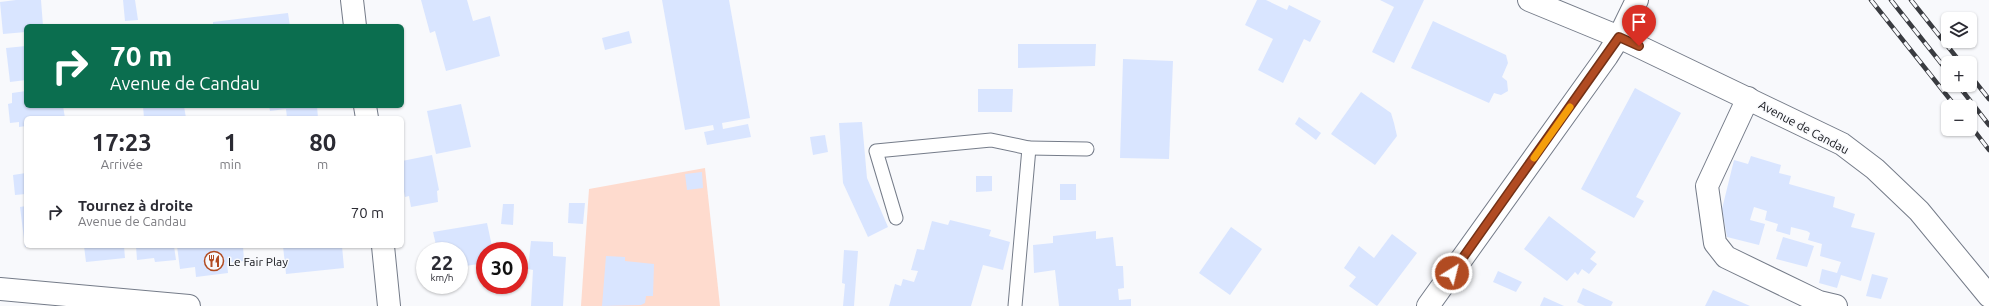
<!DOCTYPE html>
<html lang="fr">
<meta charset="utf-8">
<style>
:root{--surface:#fff;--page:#f7f7f7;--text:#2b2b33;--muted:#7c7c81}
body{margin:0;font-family:Ubuntu,sans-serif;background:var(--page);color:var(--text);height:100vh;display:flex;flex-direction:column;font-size:15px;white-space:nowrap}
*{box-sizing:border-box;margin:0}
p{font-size:13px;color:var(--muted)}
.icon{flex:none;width:22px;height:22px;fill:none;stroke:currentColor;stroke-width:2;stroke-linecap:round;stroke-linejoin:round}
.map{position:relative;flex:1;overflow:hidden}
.drawer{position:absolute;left:24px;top:116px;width:380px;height:132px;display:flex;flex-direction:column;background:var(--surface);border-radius:6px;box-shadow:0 1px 3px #0004}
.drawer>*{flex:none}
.guide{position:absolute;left:24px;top:24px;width:380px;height:84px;border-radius:6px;box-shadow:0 1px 3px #0004;background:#0b6e4f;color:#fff;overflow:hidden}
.controls{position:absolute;left:1941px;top:12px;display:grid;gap:8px}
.controls a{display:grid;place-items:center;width:36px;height:36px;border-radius:6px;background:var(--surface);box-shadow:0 1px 3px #0004;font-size:20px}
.speed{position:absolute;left:416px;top:242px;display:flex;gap:8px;font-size:20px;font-weight:700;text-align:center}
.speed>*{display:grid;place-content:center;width:52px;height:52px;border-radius:50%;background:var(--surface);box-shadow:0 1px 3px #0004;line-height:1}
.speed small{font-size:10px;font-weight:400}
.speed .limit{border:6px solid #d22;background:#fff;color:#111}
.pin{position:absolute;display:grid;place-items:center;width:34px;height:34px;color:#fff;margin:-41px -17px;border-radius:50% 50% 50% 0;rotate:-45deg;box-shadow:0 0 4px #0007}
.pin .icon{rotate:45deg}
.me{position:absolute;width:44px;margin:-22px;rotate:36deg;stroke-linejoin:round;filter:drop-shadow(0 0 3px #0008)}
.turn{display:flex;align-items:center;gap:14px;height:84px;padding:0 20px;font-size:18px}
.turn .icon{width:52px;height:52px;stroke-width:2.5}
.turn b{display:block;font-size:28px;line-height:34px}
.eta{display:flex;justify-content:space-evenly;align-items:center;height:68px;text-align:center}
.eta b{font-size:24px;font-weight:700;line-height:28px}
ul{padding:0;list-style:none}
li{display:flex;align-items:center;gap:12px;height:56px;padding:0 20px}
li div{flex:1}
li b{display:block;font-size:15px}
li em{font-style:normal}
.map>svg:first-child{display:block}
.green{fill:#fedbce}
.building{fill:#d9e5ff}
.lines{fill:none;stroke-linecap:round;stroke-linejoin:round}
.service-casing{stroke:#757c89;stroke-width:15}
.minor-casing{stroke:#757c89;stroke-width:24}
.tertiary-casing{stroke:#757c89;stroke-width:24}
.service{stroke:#fff;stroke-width:13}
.minor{stroke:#fff;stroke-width:22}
.tertiary{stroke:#fff;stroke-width:22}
.rail-casing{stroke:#3a3c41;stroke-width:4.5}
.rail{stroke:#f8f9fc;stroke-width:3;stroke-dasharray:9;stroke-linecap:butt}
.route-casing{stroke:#733116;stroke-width:10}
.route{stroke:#b14b22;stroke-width:7}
.slow{stroke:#f59e0b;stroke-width:7}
.labels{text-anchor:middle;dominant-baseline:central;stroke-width:3;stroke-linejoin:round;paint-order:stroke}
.street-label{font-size:12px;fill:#111318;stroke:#f8f9fc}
.poi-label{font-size:12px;fill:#111318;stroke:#f8f9fc;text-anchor:start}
</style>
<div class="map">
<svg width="1989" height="306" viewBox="0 0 1989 306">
<rect width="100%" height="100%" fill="#f8f9fc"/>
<!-- green -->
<polygon class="green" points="705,168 720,306 581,306 589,189"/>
<!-- building -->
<g class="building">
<polygon points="16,0 41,0 43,26 26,26 26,32 3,34 0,2"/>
<polygon points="123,0 135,0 138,20 125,21"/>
<polygon points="421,0 467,0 473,21 490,16 500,56 446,71 435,31 430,33"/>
<polygon points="662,0 729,0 750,118 722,123 723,129 748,124 751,137 707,145 704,132 714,130 713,125 685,130"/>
<polygon points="1257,0 1266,0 1287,10 1289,5 1321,21 1310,42 1304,39 1283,83 1258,70 1273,39 1245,25"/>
<polygon points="1380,0 1424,0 1394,63 1372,52 1394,7"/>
<polygon points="288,13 290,26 213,26 213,22"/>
<polygon points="1433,21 1506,55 1508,63 1502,77 1507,81 1508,91 1501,95 1494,93 1489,103 1411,68"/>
<polygon points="629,31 632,43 605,50 602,38"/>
<polygon points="1018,44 1096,44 1095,66 1018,68"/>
<polygon points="26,46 26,80 10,82 6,48"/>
<polygon points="1123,59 1173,61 1169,159 1120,158"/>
<polygon points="1635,88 1681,113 1636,197 1644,201 1634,218 1581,189"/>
<polygon points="978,89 1013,89 1012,112 978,112"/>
<polygon points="26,91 26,106 63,106 65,118 26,118 26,126 19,127 19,122 10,123 8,104 12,103 12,93"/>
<polygon points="1361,92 1391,113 1394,123 1397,136 1375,165 1331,134"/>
<polygon points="461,104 471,147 436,154 427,111"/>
<polygon points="143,106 184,106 186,118 144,118"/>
<polygon points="269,106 317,106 318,118 287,118 286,109 270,111"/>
<polygon points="1299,117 1321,133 1316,140 1295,124"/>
<polygon points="862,122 867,178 888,227 868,237 843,183 839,123"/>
<polygon points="825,135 828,152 813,155 810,137"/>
<polygon points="432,155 439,190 437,191 438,202 411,207 409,196 405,197 402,181 402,161"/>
<polygon points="1751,156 1781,165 1779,173 1791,176 1789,184 1835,197 1833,207 1855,214 1851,227 1875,233 1861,281 1841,275 1837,288 1819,283 1822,269 1837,273 1841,262 1820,256 1822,244 1808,240 1810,233 1807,231 1791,227 1790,235 1776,231 1778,224 1765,220 1767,211 1754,207 1750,220 1765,224 1759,245 1727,237 1722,209 1734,160 1748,164"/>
<polygon points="702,172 703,188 687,190 685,174"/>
<polygon points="26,173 26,194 15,195 13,175"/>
<polygon points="976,176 992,176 992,191 976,192"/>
<rect x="1060" y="184" width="16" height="16"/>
<polygon points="569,203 585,203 583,224 568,223"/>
<polygon points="503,204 514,204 513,225 501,224"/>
<polygon points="26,206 26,247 25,247 20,207"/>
<polygon points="1549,216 1596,252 1590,259 1597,264 1589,274 1582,269 1578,275 1575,272 1567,281 1524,249"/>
<polygon points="950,220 991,230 989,236 1010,242 1003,270 983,265 971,306 889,306 895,284 901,286 903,279 914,282 918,271 911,270 917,249 924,250 932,221 948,225"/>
<polygon points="487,223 493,251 485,251 485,263 459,267 459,251 439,251 437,245 436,245 433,232"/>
<polygon points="1231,227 1262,249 1230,295 1199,273"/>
<polygon points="1096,231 1096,239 1113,237 1116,266 1123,266 1124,288 1118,289 1119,300 1131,299 1131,306 1059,306 1055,270 1034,273 1033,245 1053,243 1053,236"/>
<polygon points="1392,234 1417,253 1377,306 1349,286 1356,277 1344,268 1359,246 1374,258"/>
<polygon points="1783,237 1814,246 1807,267 1776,259"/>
<polygon points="531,241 553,242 553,256 566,257 563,306 531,306 533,270 528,269"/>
<polygon points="84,246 124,246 125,258 86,262"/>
<polygon points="136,246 174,246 176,260 155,262 154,258 137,260"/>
<polygon points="177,246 243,246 244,261 227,263 228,273 196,277 195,267 180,269"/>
<polygon points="283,246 342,246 344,268 286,274"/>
<polygon points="844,250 858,251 854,306 843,306 845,284 842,283"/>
<polygon points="606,256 625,257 625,261 654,264 653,296 646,296 645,303 641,305 602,306"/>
<polygon points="1498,271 1522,282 1516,292 1493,282"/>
<polygon points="1872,274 1888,278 1881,299 1866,296"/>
<polygon points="1583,288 1613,302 1611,306 1585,306 1577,302"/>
<polygon points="1713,290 1741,302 1750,306 1705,306"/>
<polygon points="1544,297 1564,306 1540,306"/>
</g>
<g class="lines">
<!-- service casing -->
<g class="service-casing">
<g id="service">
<polyline points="1029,148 1087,149"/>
<polyline points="896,218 876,151 991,140 1029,148 1015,306"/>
</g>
</g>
<!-- minor casing -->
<g class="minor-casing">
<g id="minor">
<polyline points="1748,98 1707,186 1715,243 1726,257 1819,302 1836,306"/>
<polyline points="0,289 189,306"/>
<polyline points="1428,306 1607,56 1619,37 1637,0"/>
</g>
</g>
<!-- tertiary casing -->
<g class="tertiary-casing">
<g id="tertiary">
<polyline points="352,0 355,26"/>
<polyline points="1529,0 1619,37 1842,144 1875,169 1919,211 1989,296"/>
<polyline points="365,106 367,118"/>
<polyline points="383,246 389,306"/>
</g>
</g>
<!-- service -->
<use href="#service" class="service"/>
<!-- minor -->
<use href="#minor" class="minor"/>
<!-- tertiary -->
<use href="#tertiary" class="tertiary"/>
<!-- rail casing -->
<g class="rail-casing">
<g id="rail">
<polyline points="1871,0 1956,107"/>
<polyline points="1891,0 1948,72"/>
<polyline points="1911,0 1961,63"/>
<polyline points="1970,75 1989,99"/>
<polyline points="1958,85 1989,125"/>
<polyline points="1970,125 1989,150"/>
</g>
</g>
<!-- rail -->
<use href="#rail" class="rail"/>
</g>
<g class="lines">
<!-- route casing -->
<g class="route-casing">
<polyline id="route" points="1452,273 1619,37 1639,46"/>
</g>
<!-- route -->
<use href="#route" class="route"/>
<!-- slow -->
<polyline class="slow" points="1534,158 1570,107"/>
</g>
<!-- icons -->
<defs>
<g id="restaurant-ring" transform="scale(1)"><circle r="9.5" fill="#f8f9fc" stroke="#b14b22" stroke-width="1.5"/><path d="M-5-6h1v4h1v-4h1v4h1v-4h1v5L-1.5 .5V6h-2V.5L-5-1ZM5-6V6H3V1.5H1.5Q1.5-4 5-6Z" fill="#b14b22"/></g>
</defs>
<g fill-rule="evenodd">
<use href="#restaurant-ring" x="214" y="261"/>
</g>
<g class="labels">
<!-- street labels -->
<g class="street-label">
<text transform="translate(1804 127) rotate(28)">Avenue de Candau</text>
</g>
<!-- poi labels -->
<g class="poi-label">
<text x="228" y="261">Le Fair Play</text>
</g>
</g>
</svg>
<div class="controls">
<a><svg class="icon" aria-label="layers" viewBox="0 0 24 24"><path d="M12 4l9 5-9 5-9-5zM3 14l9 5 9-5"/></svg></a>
<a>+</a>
<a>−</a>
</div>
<div class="speed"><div>22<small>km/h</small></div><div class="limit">30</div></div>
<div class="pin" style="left:1639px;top:46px;background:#d93025"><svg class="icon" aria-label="arrive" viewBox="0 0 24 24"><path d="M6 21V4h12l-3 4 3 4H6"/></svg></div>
<svg class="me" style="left:1452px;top:273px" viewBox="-20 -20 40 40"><circle r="17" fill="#b14b22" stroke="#fff" stroke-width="3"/><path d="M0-11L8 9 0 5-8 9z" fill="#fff"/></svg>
<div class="guide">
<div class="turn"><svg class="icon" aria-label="right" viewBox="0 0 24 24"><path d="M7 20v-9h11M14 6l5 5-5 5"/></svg><div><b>70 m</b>Avenue de Candau</div></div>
</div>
<section class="drawer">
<div class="eta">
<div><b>17:23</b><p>Arrivée</p></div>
<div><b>1</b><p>min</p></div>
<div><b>80</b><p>m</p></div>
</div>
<ul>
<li><svg class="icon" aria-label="right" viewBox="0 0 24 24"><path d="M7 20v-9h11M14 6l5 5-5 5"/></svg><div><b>Tournez à droite</b><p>Avenue de Candau</p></div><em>70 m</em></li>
</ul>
</section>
</div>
